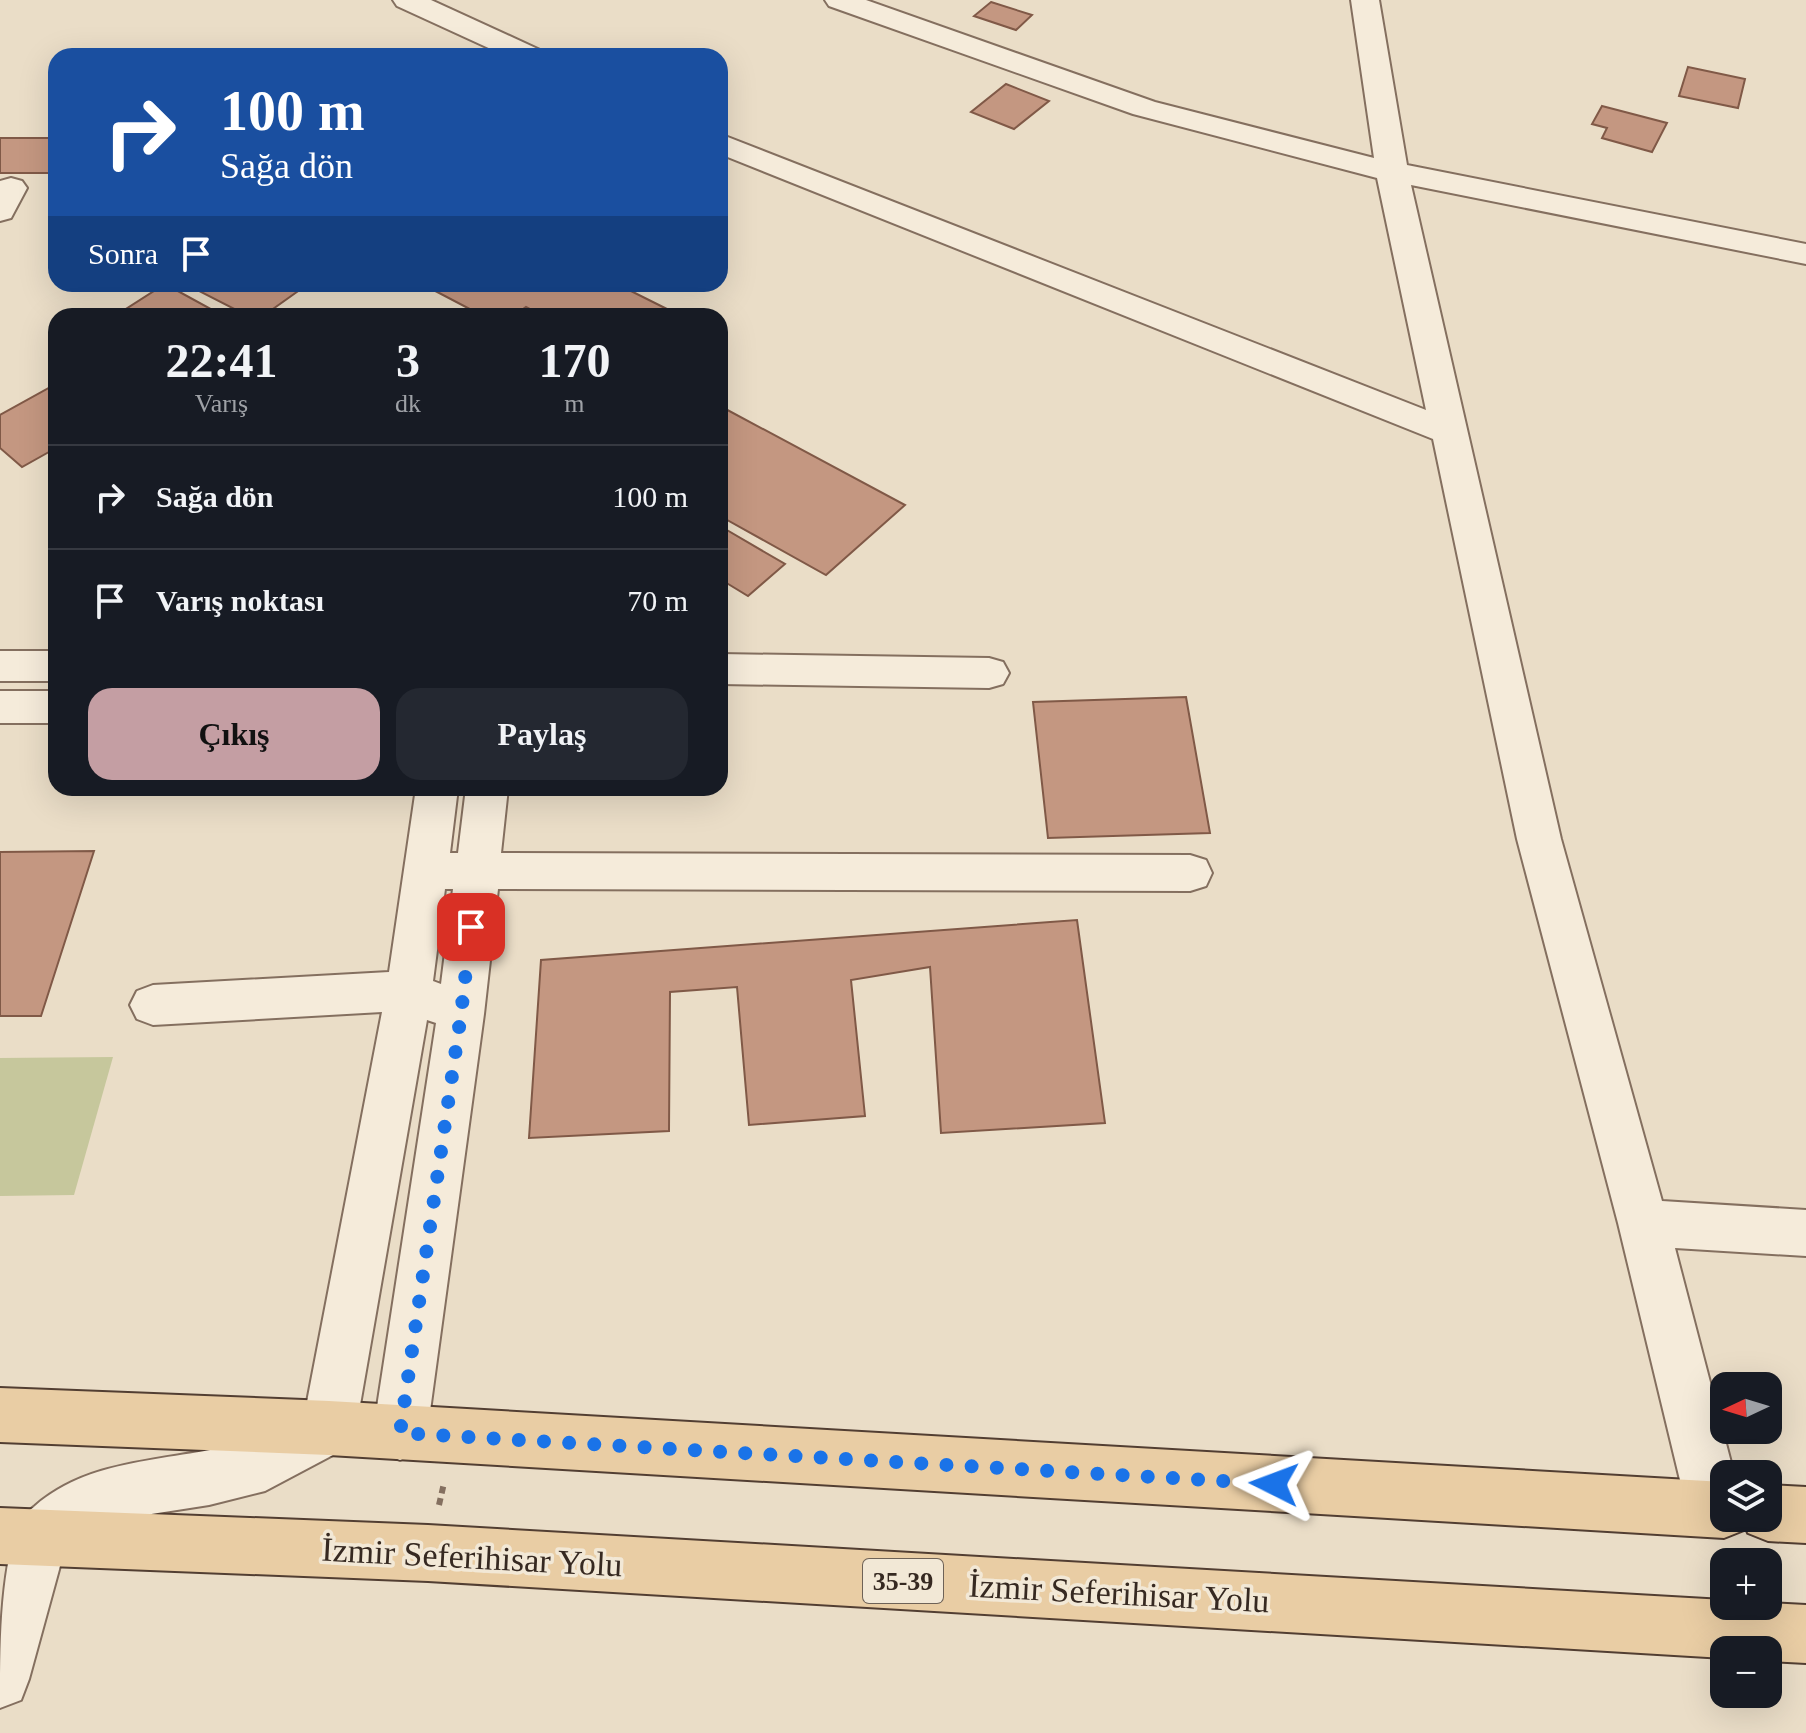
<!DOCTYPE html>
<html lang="tr">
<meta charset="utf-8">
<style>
:root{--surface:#171b24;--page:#242831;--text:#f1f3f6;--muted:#9ea1a6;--line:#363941;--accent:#c49ea3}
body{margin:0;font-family:"Times New Roman",serif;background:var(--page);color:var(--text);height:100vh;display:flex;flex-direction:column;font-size:30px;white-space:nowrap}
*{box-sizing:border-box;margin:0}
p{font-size:26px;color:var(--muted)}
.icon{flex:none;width:44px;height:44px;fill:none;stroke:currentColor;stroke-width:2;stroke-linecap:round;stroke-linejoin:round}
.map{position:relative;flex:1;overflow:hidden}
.details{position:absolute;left:48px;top:308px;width:680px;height:488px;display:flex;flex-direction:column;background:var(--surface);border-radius:24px;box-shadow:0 8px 32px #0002}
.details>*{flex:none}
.hud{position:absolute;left:48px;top:48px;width:680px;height:244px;border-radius:24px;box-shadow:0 8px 32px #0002;background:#1a4fa0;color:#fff;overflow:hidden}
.needle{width:52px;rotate:266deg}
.buttons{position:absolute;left:1710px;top:1372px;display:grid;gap:16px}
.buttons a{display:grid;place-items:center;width:72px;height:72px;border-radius:16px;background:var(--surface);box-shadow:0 8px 32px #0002;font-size:40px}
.pin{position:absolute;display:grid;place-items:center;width:68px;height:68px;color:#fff;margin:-34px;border-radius:16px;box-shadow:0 4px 12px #0006}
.me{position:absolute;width:88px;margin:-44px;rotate:273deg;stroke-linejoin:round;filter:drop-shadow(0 0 6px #0008)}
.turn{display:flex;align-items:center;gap:28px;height:168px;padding:0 40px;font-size:36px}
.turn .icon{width:104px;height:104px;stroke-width:2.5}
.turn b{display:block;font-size:56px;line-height:68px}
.then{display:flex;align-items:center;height:76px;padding:0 40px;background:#0003;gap:16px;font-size:30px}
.eta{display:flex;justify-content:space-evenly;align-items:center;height:136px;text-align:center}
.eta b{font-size:48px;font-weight:800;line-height:56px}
.button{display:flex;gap:16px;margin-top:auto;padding:16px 40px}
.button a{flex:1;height:92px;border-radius:24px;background:var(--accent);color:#111;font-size:32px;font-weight:800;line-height:92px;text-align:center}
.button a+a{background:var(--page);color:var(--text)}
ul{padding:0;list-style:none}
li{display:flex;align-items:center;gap:24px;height:104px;padding:0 40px;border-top:2px solid var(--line)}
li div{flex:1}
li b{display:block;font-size:30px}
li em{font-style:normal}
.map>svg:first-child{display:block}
.green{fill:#c6c79c}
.building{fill:#c49781;stroke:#805947;stroke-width:2}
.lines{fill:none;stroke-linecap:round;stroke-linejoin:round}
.minor-casing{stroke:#846f5f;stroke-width:4}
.tertiary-casing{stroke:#846f5f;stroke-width:4}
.primary-casing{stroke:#523e32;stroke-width:4}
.path{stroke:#846f5f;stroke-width:6;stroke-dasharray:7 5;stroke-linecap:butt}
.minor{fill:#f5ebda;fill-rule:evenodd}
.tertiary{fill:#f5ebda;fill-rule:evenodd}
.primary{fill:#e9cda4;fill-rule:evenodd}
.route{stroke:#1a73e8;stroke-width:14;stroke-dasharray:0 25.2}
.labels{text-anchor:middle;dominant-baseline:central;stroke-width:7;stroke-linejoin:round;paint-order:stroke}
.shield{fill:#f2e8d6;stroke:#6e6257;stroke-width:2}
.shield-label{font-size:26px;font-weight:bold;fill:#362921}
.near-street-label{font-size:34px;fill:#362921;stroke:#f2e8d6}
</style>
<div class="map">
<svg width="1806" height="1733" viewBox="0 0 1806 1733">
<rect width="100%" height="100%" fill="#eaddc7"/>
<!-- green -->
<polygon class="green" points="113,1057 74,1195 0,1196 0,1058"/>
<!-- building -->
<g class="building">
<polygon points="991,2 1032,15 1016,30 974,16"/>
<polygon points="1688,67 1745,79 1738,108 1679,96"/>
<polygon points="1006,84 1049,101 1014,129 971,112"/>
<polygon points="1602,106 1667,123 1652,152 1602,138 1607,128 1592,124"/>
<rect x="0" y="138" width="56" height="35"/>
<polygon points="165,284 220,314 115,316"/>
<polygon points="206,284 308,284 263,316 248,316 197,290"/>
<polygon points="422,284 617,284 671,311 664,316 543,316 526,307 513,316 483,316"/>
<polygon points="56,384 56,448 22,467 0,448 0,415"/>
<polygon points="720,406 905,505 826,575 720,516"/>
<polygon points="720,526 785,564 748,596 720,579"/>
<polygon points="1186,697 1210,833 1048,838 1033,702"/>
<polygon points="94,851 41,1016 0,1016 0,852"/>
<polygon points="1077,920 1105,1123 941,1133 930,967 851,980 865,1116 749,1125 737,987 670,992 669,1131 529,1138 541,960"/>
</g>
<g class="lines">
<!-- minor casing -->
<g class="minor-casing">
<g id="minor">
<polygon points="393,0 431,0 540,50 545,56 506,56 397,6"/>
<polygon points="825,0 866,0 1155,102 1374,158 1351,0 1379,0 1407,165 1806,244 1806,264 1411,185 1561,839 1662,1201 1806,1210 1806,1256 1675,1248 1734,1474 1724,1474 1724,1518 1739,1518 1735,1529 1715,1537 1695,1529 1687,1509 1618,1223 1517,839 1433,439 720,154 720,134 1426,410 1377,178 1133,114 829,6"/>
<polygon points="11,178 22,181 27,188 11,218 0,221 0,181"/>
<rect x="0" y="651" width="56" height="30"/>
<polygon points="720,654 989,658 1003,662 1009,673 1003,684 989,688 720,684"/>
<rect x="0" y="691" width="56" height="32"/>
<path d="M416,788H458L450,853H458L466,788H508L501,853L1190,855L1206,860L1212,873L1206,886L1190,891L498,889L484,1014L427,1433L419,1452L400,1460L381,1452L373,1433L436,1023L427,1020L356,1428L348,1447L329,1455L310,1447L302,1428L382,1012L153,1025L137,1019L130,1005L137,991L153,985L389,972ZM445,889H453L441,984L433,981Z"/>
</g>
</g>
<!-- tertiary casing -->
<g class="tertiary-casing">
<path id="tertiary" d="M329,1401L348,1409L356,1428L348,1447L265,1491L209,1505L145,1515L89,1532L63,1555L29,1679L21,1700L0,1708C0,1648 0,1577 18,1523C21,1516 29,1511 35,1506C94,1454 182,1462 253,1440C279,1431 303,1412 329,1401Z"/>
</g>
<!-- primary casing -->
<g class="primary-casing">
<g id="primary">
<polygon points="0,1388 329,1401 1724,1482 1724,1518 1768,1518 1768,1485 1806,1487 1806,1543 1768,1541 1748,1533 1745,1525 1744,1530 1724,1538 329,1455 0,1442"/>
<polygon points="0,1508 428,1525 1724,1600 1724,1606 1768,1606 1768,1603 1806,1605 1806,1663 1768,1661 1768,1650 1724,1650 1724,1658 428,1581 0,1564"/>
</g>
</g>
<!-- path -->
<polyline class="path" points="439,1505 444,1483"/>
<!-- minor -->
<use href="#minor" class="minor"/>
<!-- tertiary -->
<use href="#tertiary" class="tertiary"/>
<!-- primary -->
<use href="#primary" class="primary"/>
</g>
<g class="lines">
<!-- route -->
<polyline class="route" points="471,927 461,1014 400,1433 1274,1484"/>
</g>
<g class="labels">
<!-- shield labels -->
<rect class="shield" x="863" y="1559" width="80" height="44" rx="6"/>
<g class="shield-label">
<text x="903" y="1581">35-39</text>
</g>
<!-- near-street labels -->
<g class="near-street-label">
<text transform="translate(472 1557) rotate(3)">İzmir Seferihisar Yolu</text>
<text transform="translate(1119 1593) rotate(3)">İzmir Seferihisar Yolu</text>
</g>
</g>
</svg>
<div class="buttons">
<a><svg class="needle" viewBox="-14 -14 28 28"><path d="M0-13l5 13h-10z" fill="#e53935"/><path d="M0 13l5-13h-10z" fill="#9ea1a6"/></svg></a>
<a><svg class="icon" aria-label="layers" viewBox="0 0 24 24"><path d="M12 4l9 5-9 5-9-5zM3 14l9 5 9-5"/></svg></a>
<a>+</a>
<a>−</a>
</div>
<div class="pin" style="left:471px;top:927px;background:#d93025"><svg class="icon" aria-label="arrive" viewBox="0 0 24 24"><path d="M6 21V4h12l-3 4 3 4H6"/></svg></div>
<svg class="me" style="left:1274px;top:1484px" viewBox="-20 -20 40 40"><path d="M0-17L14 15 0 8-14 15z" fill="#1a73e8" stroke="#fff" stroke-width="4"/></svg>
<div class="hud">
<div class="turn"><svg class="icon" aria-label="right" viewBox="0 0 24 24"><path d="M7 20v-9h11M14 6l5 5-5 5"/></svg><div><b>100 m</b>Sağa dön</div></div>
<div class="then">Sonra<svg class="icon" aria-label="arrive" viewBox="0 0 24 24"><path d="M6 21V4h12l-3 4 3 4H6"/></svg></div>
</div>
<section class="details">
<div class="eta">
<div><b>22:41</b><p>Varış</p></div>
<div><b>3</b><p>dk</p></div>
<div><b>170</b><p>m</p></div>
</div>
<ul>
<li><svg class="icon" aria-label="right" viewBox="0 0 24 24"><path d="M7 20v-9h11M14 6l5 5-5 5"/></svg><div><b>Sağa dön</b></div><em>100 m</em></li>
<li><svg class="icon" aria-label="arrive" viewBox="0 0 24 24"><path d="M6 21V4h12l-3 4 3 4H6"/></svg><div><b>Varış noktası</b></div><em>70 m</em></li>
</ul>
<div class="button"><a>Çıkış</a><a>Paylaş</a></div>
</section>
</div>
